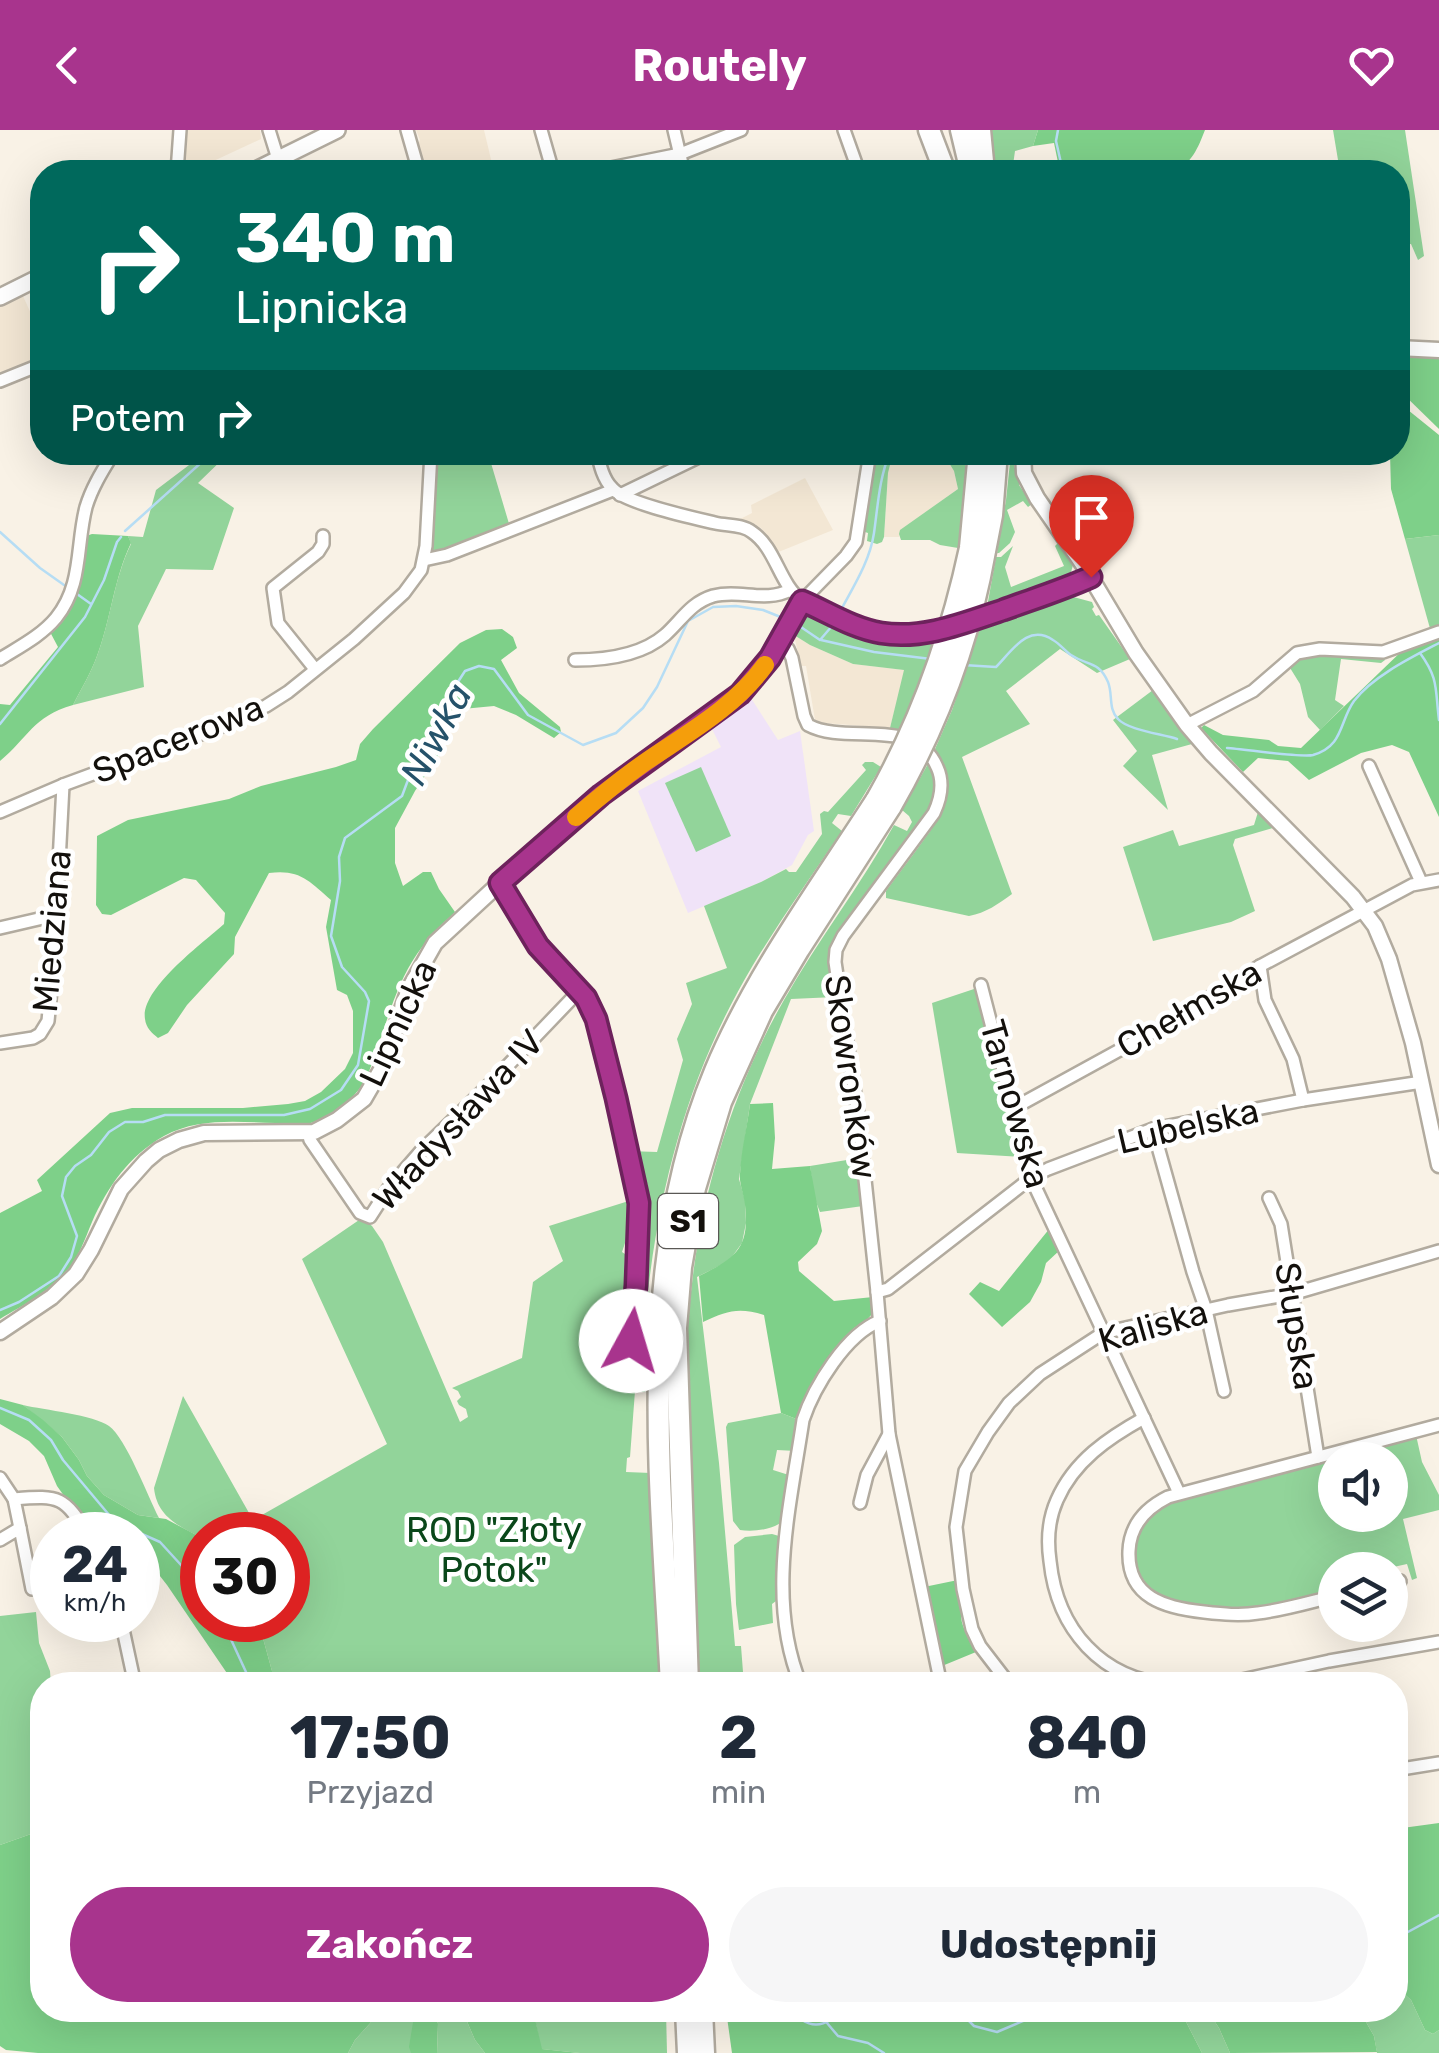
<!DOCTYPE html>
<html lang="pl">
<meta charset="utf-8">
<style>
:root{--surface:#fff;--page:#f6f6f7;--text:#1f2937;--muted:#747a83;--accent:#a8348d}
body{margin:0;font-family:Rubik,sans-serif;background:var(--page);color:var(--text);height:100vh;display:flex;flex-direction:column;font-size:38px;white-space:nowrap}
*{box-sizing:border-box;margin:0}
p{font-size:32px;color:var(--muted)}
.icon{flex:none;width:55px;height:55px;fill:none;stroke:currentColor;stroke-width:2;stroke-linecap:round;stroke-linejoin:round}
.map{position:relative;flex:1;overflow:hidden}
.details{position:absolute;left:30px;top:1542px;width:1378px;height:350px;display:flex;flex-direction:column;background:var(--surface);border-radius:40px;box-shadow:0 10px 40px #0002}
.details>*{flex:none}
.top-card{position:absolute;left:30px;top:30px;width:1380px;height:305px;border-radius:40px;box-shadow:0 10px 40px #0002;background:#00695c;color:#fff;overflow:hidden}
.controls{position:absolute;left:1318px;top:1312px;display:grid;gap:20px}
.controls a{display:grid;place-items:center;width:90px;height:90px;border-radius:50%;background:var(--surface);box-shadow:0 10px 40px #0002;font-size:50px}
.speed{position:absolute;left:30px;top:1382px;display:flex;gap:20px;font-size:50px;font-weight:700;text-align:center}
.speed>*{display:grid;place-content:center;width:130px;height:130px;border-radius:50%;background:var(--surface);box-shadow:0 10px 40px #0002;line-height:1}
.speed small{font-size:25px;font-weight:400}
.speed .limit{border:15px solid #d22;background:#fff;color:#111}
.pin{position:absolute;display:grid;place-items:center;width:85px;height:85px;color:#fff;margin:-102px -42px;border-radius:50% 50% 50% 0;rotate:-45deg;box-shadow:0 0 10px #0007}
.pin .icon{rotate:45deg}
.me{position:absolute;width:110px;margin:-55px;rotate:6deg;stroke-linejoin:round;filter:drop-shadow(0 0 8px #0008)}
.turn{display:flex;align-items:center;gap:35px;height:210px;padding:0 40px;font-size:45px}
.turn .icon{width:130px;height:130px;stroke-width:2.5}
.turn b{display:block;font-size:70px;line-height:85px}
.then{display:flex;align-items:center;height:95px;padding:0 40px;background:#0003;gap:20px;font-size:38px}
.eta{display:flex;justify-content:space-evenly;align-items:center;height:170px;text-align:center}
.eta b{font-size:60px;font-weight:700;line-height:70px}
.button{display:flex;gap:20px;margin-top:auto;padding:20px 40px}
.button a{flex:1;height:115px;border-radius:60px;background:var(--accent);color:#fff;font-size:40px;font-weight:700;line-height:115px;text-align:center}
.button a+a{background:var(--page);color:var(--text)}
header{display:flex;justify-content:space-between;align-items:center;height:130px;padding:0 40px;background:var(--accent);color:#fff;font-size:45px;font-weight:700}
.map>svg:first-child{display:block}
.built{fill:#f3e7d4}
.education{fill:#f0e3f8}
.green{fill:#92d49a;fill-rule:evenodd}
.forest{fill:#7ed089}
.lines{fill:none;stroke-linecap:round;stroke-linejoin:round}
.stream{stroke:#b6ddf4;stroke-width:2.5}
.minor-casing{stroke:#b2ab9f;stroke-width:16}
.tertiary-casing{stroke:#b2ab9f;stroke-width:19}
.secondary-casing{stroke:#b2ab9f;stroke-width:20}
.motorway-casing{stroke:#b2ab9f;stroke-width:25}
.minor{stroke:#fff;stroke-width:11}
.tertiary{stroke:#fff;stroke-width:14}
.secondary{stroke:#fff;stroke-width:15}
.motorway{stroke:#fff;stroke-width:20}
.motorway-bridge-casing{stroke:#b2ab9f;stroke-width:25;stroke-linecap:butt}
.motorway-bridge{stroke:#fff;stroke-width:20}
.route-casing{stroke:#6d225c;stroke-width:25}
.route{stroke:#a8348d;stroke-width:18}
.slow{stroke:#f59e0b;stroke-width:18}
.labels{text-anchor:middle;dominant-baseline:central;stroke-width:9;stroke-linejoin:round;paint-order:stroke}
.shield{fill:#fff;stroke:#5a5855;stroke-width:2.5}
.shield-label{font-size:32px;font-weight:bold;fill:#13100c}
.street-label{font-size:35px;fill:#13100c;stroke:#fff}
.park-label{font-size:35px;fill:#0a471a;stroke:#fff}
.water-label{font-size:38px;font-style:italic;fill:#25526a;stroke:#fff}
</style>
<header><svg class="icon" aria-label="back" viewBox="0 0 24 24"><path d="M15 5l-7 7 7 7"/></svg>Routely<svg class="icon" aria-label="heart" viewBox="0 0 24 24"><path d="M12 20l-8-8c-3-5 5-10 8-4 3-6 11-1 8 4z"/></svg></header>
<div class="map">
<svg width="1439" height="1923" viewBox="0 0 1439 1923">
<rect width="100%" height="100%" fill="#f9f2e6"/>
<!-- built -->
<g class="built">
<polygon points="183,0 260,0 261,9 190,42 179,42"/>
<polygon points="416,0 484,0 494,42 423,42 417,17 420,10"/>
<polygon points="23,166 42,208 42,230 0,247 0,177"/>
<polygon points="893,323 943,323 954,341 958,359 901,400 899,407 884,407 888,343"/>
<polygon points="805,348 833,400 776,423 761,398 740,389 752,383 751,375"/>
<polygon points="794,505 810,515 853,534 905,540 890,598 824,593 815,590 806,536 801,536"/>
</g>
<!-- education -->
<polygon class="education" points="749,565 778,610 800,601 814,701 808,705 792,735 761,752 688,783 638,661 721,617 711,597"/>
<!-- green -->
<g class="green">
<polygon points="991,0 1038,0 1033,16 1015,21 1012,42 993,42"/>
<polygon points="1333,0 1405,0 1424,126 1418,130 1411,114 1398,115 1398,42 1340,42"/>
<polygon points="437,322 488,323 510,397 479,406 442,423 432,422 430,418"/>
<path d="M202,323H229L198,353L234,378L213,440L166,439L138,496L144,557L73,575C81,559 91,543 97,526C111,489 114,448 131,414L128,406L143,407L156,360L197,329Z"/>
<polygon points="874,323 893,323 888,343 884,407 882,412 877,414 867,411 868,403 865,402"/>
<polygon points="943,323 966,323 964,370 958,418 940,415 930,410 901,410 899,404 900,400 958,359 954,341"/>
<polygon points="1011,323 1015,323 1014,336 1021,352 1019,355 1032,374 1028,377 1023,371 1007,380 1015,402 1010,413 999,423 997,423 1006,370"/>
<polygon points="1439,405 1439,500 1431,502 1405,409"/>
<polygon points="1059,412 1073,435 1070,446 1062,451 987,477 996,427 1001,427 1013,416 1005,437 1011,457 1064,436 1055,416"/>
<path d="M1066,465L1092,472L1094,477L1092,479L1096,486L1099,485L1130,529L1097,543L1060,519L1006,561L1030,594L962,627L1012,764C998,774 986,783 969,786L886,768V761C897,746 909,730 920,715C944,683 961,657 935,619L952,580L982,492Z"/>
<polygon points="817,484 846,499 937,506 924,542 900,600 890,598 904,540 853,534 810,515 794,505 795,501 806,485 815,486"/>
<polygon points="1308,522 1384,527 1385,530 1381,533 1341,529 1335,570 1344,576 1320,600 1308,587 1300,554 1287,533"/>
<polygon points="1153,560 1192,614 1152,625 1168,680 1123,636 1137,621 1113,590"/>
<path d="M865,632H873L881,637L851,686L838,684L832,693L842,701C812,745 781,789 753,835C692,937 662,1043 648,1161L650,1162L645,1262L635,1261L630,1327L627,1328L626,1342L651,1343L660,1555H272V1541L258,1490H288V1405H202V1408C179,1396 157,1387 154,1358L183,1266L253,1390L387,1314L302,1129L362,1088L372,1096L383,1112L460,1292L468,1287L466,1279L459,1275L457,1271L461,1267L458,1261L452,1258L522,1228L533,1152L563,1131L549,1096L635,1069L636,1101L627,1107L622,1122L625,1124L621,1247L630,1253L637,1190L641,1072L646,1069C654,1046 634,1040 628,1021L657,1022L683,930L677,909L692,874L686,853L727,838L704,776L761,752L786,739L789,742H796L822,704L820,684L824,681L828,682L866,640L862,635Z"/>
<path d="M929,632L936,654L934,674L830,826L835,867L791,869L750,974L739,1049L745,1070L746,1093L742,1113L729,1131L697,1147L719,1333L735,1516H741L744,1555H700L686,1242C688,1111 719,984 784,870C818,810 861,755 894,695L907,701L912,692L909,686L902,680Z"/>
<polygon points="701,637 731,706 696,722 665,653"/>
<polygon points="1258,682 1273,698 1235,709 1233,715 1255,781 1231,792 1153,811 1123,717 1173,700 1179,716 1254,695"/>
<polygon points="980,857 1021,1027 957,1023 932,873"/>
<polygon points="859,1028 863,1076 820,1082 814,1067 810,1036"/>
<path d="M23,1275C44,1280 94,1285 109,1296C126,1308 148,1367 159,1388L138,1385L104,1365L87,1346L79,1330L62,1307Z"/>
<path d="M781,1283L799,1290L796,1321L777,1320L773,1340L792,1346L786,1359L784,1390C774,1400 753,1402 740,1400L733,1391L726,1297L728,1293Z"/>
<path d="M1416,1305L1422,1332L1439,1365V1380L1403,1389L1417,1448L1412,1450L1407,1434L1389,1438L1387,1440H1335V1460C1284,1472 1228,1488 1176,1473C1136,1461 1117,1412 1153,1383C1167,1372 1185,1368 1202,1364V1361ZM1335,1330H1390V1385H1335Z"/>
<polygon points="772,1404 779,1406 782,1412 776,1471 772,1474 773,1493 739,1500 736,1474 734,1415 745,1407"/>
<polygon points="36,1482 39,1513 50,1541 51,1555 42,1555 42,1677 31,1704 0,1715 0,1486"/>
<polygon points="1395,1861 1401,1861 1411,1870 1425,1900 1433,1904 1439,1900 1439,1923 1377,1923 1374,1906 1362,1885 1363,1880 1395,1880"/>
<polygon points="382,1880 425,1880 419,1923 348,1923 355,1910"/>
<polygon points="435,1880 462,1880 475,1910 485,1923 437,1923 438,1894"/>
<polygon points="533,1880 666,1880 667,1923 580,1923 541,1919"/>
<polygon points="1180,1880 1207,1880 1219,1898 1230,1923 1202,1923"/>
</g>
<!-- forest -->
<g class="forest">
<path d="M1038,0H1205C1198,18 1192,33 1174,42H1060L1054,13L1033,16Z"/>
<polygon points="1398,224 1439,226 1439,299 1398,259"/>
<polygon points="1408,280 1439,305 1439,405 1405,409 1391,359 1390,323 1398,322 1398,292"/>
<path d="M92,404L128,406L131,413C114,448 111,489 97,526C91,543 81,559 73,575C32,587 29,607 0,631V574L10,575L58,517L49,500L79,453L86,406Z"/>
<path d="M502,499L513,507L517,518L501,530L519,563L560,597L561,602L554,608L516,585L494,576L452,580L439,606L438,626L415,661L395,698V733L403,756L423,742H431L439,759L455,782C441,795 428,808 417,824C392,860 383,909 366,949C355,968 335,985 314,992C302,996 288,994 276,993C239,992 198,987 164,1006C129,1026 108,1056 92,1092C85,1109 79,1126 68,1140C51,1161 23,1175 0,1189V1083L42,1061L37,1050L110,983L132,978H243L288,974L305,971L321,962L345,939L353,923V881L347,865L337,860L326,797L331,770C309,751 300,739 269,743L235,807L234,824L187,875L168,903L158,908C152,903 146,898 145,889C140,859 203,813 224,794L225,783L196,750L184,748L111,785L102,784L96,775L97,706L128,690L229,669L261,656L336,637L356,630L360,614L373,599L460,513L486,500Z"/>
<polygon points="1439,505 1439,687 1409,622 1392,615 1361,623 1309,650 1288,631 1258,628 1243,642 1201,598 1204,595 1223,605 1269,610 1278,616 1301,618 1406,517"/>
<path d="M773,973L775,1008L772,1039L810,1036L822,1101L817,1114L798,1132L799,1141L834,1171L873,1167V1183L864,1193L854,1198L799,1290L781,1283L764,1185C738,1177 727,1181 703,1192L699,1146C735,1128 750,1119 745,1075C744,1064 739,1054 740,1044C741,1021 747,997 750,974Z"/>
<polygon points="1050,1098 1060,1120 1046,1133 1041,1152 1030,1172 1002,1197 969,1164 980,1152 999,1161"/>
<path d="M0,1269L23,1275L43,1290L62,1307L79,1330L87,1346L104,1365L138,1385L166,1389L202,1408V1490H258L272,1541V1555H235L167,1455L138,1418V1405C121,1405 108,1405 92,1405L57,1356L44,1326L29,1311L0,1294Z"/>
<path d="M958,1450L964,1481L961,1486C962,1501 971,1508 976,1522L942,1536L924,1457Z"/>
<polygon points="42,1677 42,1880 382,1880 355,1910 348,1923 38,1923 6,1920 0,1916 0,1715 31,1704"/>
<polygon points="1439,1693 1439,1900 1433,1904 1425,1900 1411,1870 1401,1861 1395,1861 1395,1699"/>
<polygon points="415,1880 435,1880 438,1894 437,1923 411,1923 409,1917"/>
<polygon points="462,1880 533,1880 542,1919 580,1923 485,1923 475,1910"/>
<polygon points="726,1880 1180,1880 1202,1923 732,1923"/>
<polygon points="1207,1880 1363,1880 1362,1885 1374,1906 1377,1922 1230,1923 1219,1898"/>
</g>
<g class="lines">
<!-- stream -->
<g class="stream">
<polyline points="1058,0 1056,11 1063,42"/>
<polyline points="125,401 213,322"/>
<polyline points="0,402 40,438 64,455"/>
<polyline points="77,464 91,474"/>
<path d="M842,478C855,454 870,430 874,403C878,375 879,349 890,322"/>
<polyline points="795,493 820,510 832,496"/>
<polyline points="821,510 874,522 931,529"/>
<path d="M1420,523C1439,549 1435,559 1439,590"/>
<path d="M963,535L996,537C1012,521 1028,493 1053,510C1060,514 1065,521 1071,525C1088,536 1099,531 1108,552C1113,564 1108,579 1118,589C1128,600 1162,604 1177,609"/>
<polyline points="0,594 85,487 104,450 117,412 121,407"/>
<path d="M1227,618C1244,619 1301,628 1313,625C1344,616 1339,592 1354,571C1373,546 1412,527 1439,513"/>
<polyline points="0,1180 19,1172 59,1146 71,1127 77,1106 62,1066 66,1047 75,1036 91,1025 109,1002 125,992 143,992 165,985 284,985 310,979 341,960 358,935 369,871 365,862 342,837 331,806 340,751 339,727 345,708 402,666 411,642 439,596 454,558 465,541 479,536 494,539 528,585 583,615 616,603 643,578 657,557 688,491 713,477 736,476 763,480 783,488"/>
<polyline points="0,1278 29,1290 51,1310 63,1330 115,1392 160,1412 202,1458"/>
<polyline points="222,1490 252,1555"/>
<polyline points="1395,1809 1439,1785"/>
<path d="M801,1880L802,1890C819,1901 831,1890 844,1880"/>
<polyline points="936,1880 964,1886 974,1896 997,1902 1042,1883 1065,1880"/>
<polyline points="827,1893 838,1906 868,1913 884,1923"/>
</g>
<!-- minor casing -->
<g class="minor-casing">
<g id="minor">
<polyline points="269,0 278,29"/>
<polyline points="407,0 419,42"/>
<polyline points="541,0 553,42"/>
<polyline points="674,0 684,42"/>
<polyline points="844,0 859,42"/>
<polyline points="177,42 180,0"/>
<polyline points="591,42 680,24 741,0"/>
<polyline points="0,251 42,234"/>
<path d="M597,322C600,335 603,349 612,358C624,373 694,388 715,393C727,396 742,394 752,402C776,418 779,454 802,471L846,426L856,412L870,322"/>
<polyline points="620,365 709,322"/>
<polyline points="424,430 447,425 613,360"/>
<path d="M780,512L788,519L792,528L804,586L808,595C847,616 915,585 937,637C944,652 941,668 934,683L843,806L836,820L835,832L858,984L877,1162L889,1304L941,1555"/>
<path d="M0,529C19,517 41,506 56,488C83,455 76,415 86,377C92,357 103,340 114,322"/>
<path d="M575,530C605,530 641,526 665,505C681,491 690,473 713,466C740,459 765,473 790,460"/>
<polyline points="315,539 278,493 273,458 318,422 323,414 323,406"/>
<polyline points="1187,595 1253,561 1297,523 1320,519 1383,522 1439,502"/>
<polyline points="1369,636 1421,752"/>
<polyline points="0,682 63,655 225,595 266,576 288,562 354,509 404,463 421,440 426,416 431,322"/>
<polyline points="500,753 538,816 587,868 596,889 639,1073 636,1155 628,1242"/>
<polyline points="0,798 56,785"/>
<polyline points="1260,836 1265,870 1293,929 1303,970"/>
<polyline points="981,855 1031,1048 1179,1363"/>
<polyline points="0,913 33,908 40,904 48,891 54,829 63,655"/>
<polyline points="1013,976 1023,973 1167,894 1260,836 1412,755 1439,750"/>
<polyline points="1153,999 1193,1142 1206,1180 1224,1261"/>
<polyline points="308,1003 310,1010 360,1083 370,1087 388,1059 421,1021 491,953 580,860"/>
<polyline points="1269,1068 1281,1094 1318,1327"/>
<polyline points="877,1162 888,1159 1031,1048 1048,1039 1153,999 1303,970 1422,952"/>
<path d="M1144,1288C1108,1308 1074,1331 1057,1370C1048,1390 1047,1410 1050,1431C1057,1499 1101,1550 1172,1555"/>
<path d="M0,1348L14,1369C62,1365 63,1367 89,1405"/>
<polyline points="14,1369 20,1398"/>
<polyline points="860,1373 867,1345 889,1304"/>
<polyline points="0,1410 20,1398 32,1459"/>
<polyline points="1390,1453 1400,1451"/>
<path d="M1335,1466C1310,1472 1284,1480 1258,1483C1240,1486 1222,1484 1204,1482C1166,1478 1127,1468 1129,1421C1130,1395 1146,1378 1168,1367L1439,1295"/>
<polyline points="121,1490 135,1555"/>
<path d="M801,1555C766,1471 790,1377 803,1290C814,1257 846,1204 880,1191"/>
<polyline points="1010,1555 980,1516 972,1499 963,1459 956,1397 965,1341 988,1302 1009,1273 1040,1244 1103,1203 1228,1175 1292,1164 1439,1121"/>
<polyline points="1219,1555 1329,1531 1439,1512"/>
<polyline points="1395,1640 1439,1633"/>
</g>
</g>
<!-- tertiary casing -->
<g class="tertiary-casing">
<g id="tertiary">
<polyline points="1398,218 1439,220"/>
<polyline points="1023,322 1024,343 1037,368 1084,436 1136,523 1187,595 1211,623 1353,767 1375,796 1389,829 1413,913 1439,1035"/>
<path d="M0,1202L52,1167L76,1144L91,1120L121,1059L146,1031L159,1020L179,1010L204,1003L314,1002L337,990L364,969L382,938L409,859L435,813L500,753L601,665L740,564L769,528L802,471C829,482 852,498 881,503C923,510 964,493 1003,480C1033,470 1062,460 1091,447"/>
</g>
</g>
<!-- secondary casing -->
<g class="secondary-casing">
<g id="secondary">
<polyline points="252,42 337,0"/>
<polyline points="0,167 42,146"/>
</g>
</g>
<!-- motorway casing -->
<g class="motorway-casing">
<g id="motorway">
<polyline points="929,0 945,42"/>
<polyline points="961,0 971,42"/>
<polyline points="980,0 984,42"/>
<polyline points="970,418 979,322"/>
<polyline points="985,421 992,385 997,322"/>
<path d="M671,1555C661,1351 634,1136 715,941C756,843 820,758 877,669"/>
<polyline points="688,1555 676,1198 681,1137 695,1058 721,972 762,881 799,819 891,676"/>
<polyline points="686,1880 688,1923"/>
<polyline points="702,1880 704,1923"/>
</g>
</g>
<!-- minor -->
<use href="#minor" class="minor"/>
<!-- tertiary -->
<use href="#tertiary" class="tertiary"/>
<!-- secondary -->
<use href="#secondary" class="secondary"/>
<!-- motorway -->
<use href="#motorway" class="motorway"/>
<!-- motorway-bridge casing -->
<g class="motorway-bridge-casing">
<g id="motorway-bridge">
<path d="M877,669C922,589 951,507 970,418"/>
<path d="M891,676C937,596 969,512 985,421"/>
</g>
</g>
<!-- motorway-bridge -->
<use href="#motorway-bridge" class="motorway-bridge"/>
</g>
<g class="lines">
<!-- route casing -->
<g class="route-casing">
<path id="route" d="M631,1211L636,1155L639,1073L616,968L596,889L586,868L538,816L500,753L601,665L740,564L770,528L802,471C828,482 852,498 881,503C923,510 964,493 1003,480C1033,469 1062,460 1091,447"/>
</g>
<!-- route -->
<use href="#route" class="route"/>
<!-- slow -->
<path class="slow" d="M576,687C598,668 620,650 644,633C686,604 734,578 765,535"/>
</g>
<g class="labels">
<!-- shield labels -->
<rect class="shield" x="658" y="1064" width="60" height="54" rx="8"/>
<g class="shield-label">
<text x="688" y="1091">S1</text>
</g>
<!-- street labels -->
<g class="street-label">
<text transform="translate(178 609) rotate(-22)">Spacerowa</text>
<text transform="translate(52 801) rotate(-85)">Miedziana</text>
<text transform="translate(1189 879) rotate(-30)">Chełmska</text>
<text transform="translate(398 893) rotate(-65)">Lipnicka</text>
<text transform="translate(851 947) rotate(82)">Skowronków</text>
<text transform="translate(1015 974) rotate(74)">Tarnowska</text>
<text transform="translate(458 990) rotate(-47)">Władysława IV</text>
<text transform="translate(1188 996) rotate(-13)">Lubelska</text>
<text transform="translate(1153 1196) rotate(-16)">Kaliska</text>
<text transform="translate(1297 1196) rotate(81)">Słupska</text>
</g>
<!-- park labels -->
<g class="park-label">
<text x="494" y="1400">ROD "Złoty<tspan x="494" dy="40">Potok"</tspan></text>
</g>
<!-- water labels -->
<g class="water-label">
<text transform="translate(436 604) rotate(-62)">Niwka</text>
</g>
</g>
</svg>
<div class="controls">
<a><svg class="icon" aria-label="sound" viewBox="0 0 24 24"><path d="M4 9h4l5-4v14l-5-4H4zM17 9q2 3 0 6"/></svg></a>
<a><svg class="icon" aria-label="layers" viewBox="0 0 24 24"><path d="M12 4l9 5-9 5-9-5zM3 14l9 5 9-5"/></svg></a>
</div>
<div class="speed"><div>24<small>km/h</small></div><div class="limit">30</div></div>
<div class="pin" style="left:1091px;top:447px;background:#d93025"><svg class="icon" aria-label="arrive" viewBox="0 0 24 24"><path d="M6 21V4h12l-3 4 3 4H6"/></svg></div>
<svg class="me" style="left:631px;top:1211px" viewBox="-20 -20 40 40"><circle r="19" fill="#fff"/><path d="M0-13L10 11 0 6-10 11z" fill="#a8348d"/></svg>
<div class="top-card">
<div class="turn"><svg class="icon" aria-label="right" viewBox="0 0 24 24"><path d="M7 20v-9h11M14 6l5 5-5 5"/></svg><div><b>340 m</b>Lipnicka</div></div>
<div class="then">Potem<svg class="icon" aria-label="right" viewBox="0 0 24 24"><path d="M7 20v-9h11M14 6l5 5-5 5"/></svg></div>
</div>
<section class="details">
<div class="eta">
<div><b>17:50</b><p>Przyjazd</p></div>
<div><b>2</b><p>min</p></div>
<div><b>840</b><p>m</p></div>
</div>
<div class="button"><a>Zakończ</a><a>Udostępnij</a></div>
</section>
</div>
